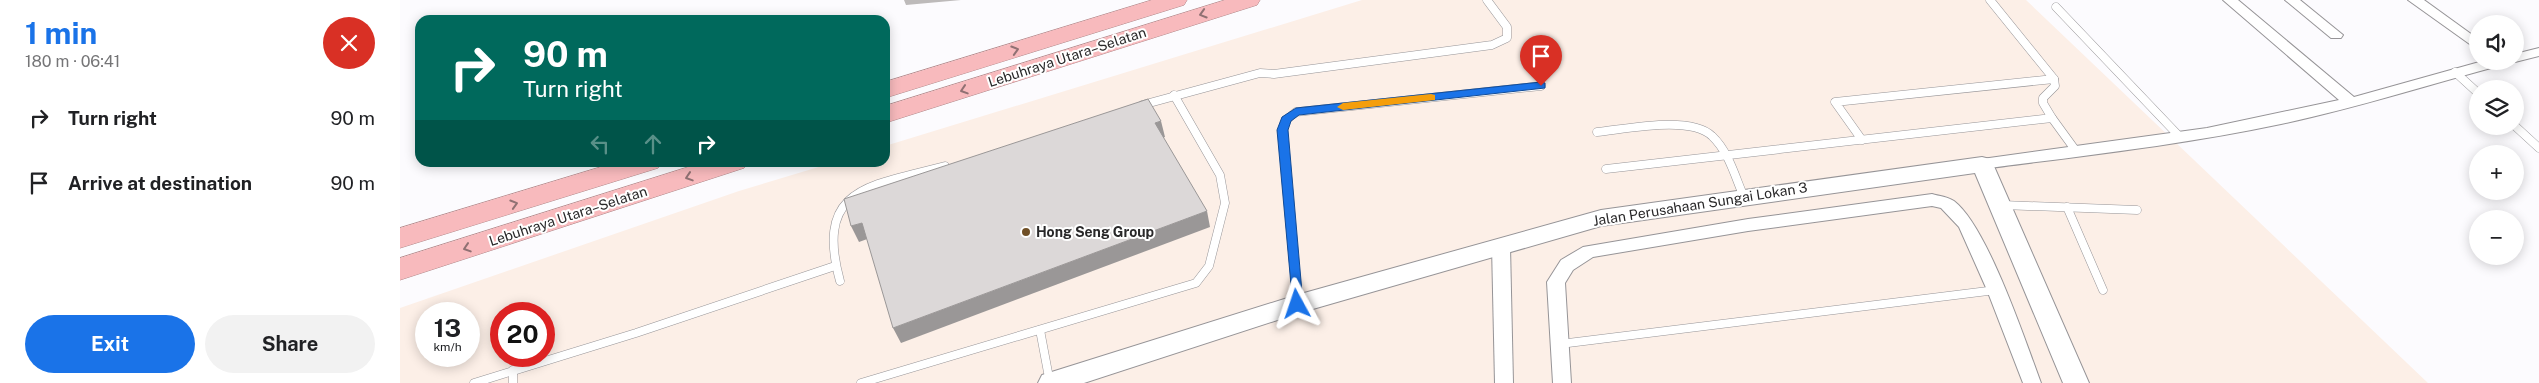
<!DOCTYPE html>
<meta charset="utf-8">
<style>
:root{--surface:#fff;--page:#f2f2f2;--text:#202124;--muted:#757577;--accent:#1a73e8}
body{margin:0;font-family:"Public Sans",sans-serif;background:var(--page);color:var(--text);height:100vh;display:flex;flex-direction:column;font-size:19px;white-space:nowrap}
*{box-sizing:border-box;margin:0}
p{font-size:16px;color:var(--muted)}
.icon{flex:none;width:28px;height:28px;fill:none;stroke:currentColor;stroke-width:2;stroke-linecap:round;stroke-linejoin:round}
.map{position:relative;flex:1;overflow:hidden}
.drawer{display:flex;flex-direction:column;background:var(--surface);width:400px}
.drawer>*{flex:none}
.top-card{position:absolute;left:15px;top:15px;width:475px;height:152px;border-radius:15px;box-shadow:0 2px 12px #0003;background:#00695c;color:#fff;overflow:hidden}
.tools{position:absolute;left:2069px;top:15px;display:grid;gap:10px}
.tools a{display:grid;place-items:center;width:55px;height:55px;border-radius:50%;background:var(--surface);box-shadow:0 2px 12px #0003;font-size:25px}
.speed{position:absolute;left:15px;top:302px;display:flex;gap:10px;font-size:25px;font-weight:700;text-align:center}
.speed>*{display:grid;place-content:center;width:65px;height:65px;border-radius:50%;background:var(--surface);box-shadow:0 2px 12px #0003;line-height:1}
.speed small{font-size:12px;font-weight:400}
.speed .limit{border:8px solid #d22;background:#fff;color:#111}
.pin{position:absolute;display:grid;place-items:center;width:42px;height:42px;color:#fff;margin:-51px -21px;border-radius:50% 50% 50% 0;rotate:-45deg;box-shadow:0 0 5px #0007}
.pin .icon{rotate:45deg}
.me{position:absolute;width:55px;margin:-28px;rotate:355deg;stroke-linejoin:round;filter:drop-shadow(0 0 4px #0008)}
.turn{display:flex;align-items:center;gap:18px;height:105px;padding:0 25px;font-size:22px}
.turn .icon{width:65px;height:65px;stroke-width:2.5}
.turn b{display:block;font-size:35px;line-height:42px}
.lanes{display:flex;align-items:center;height:48px;padding:0 25px;background:#0003;justify-content:center;gap:25px;direction:ltr}
.lanes .off{opacity:.35}
.round{display:grid;place-items:center;flex:none;width:52px;height:52px;border-radius:26px;background:var(--page)}
.overview{display:flex;align-items:center;justify-content:space-between;height:85px;padding:0 25px}
h1{font-size:30px;font-weight:700;line-height:38px;color:var(--accent)}
.button{display:flex;gap:10px;margin-top:auto;padding:10px 25px}
.button a{flex:1;height:58px;border-radius:30px;background:var(--accent);color:#fff;font-size:20px;font-weight:700;line-height:58px;text-align:center}
.button a+a{background:var(--page);color:var(--text)}
ul{padding:0;list-style:none}
li{display:flex;align-items:center;gap:15px;height:65px;padding:0 25px}
li div{flex:1}
li b{display:block;font-size:19px}
li em{font-style:normal}
main{display:flex;flex:1;min-height:0}
.map>svg:first-child{display:block}
.industrial{fill:#fcefe7;fill-rule:evenodd}
.lines{fill:none;stroke-linecap:round;stroke-linejoin:round}
.service-casing{stroke:#969497;stroke-width:9}
.minor-casing{stroke:#969497;stroke-width:2}
.secondary-casing{stroke:#969497;stroke-width:2}
.motorway-casing{stroke:#b08789;stroke-width:1}
.service{stroke:#fff;stroke-width:8}
.minor{fill:#fff;fill-rule:evenodd}
.secondary{fill:#fff;fill-rule:evenodd}
.motorway{fill:#f8babd;fill-rule:evenodd}
.wall{fill:#bdbaba}
.shaded-wall{fill:#9a9797}
.building{fill:#dcd8d8;stroke:#9a9797}
.oneway{stroke:#907173}
.route{fill:#1a73e8;stroke:#114b97}
.slow{fill:#f59e0b}
.poi-dot{fill:#704f26;stroke:#fff;stroke-width:2}
.labels{text-anchor:middle;dominant-baseline:central;stroke-width:4;stroke-linejoin:round;paint-order:stroke}
.street-label{font-size:14px;fill:#292829;stroke:#fff}
.poi-label{font-size:14px;font-weight:bold;fill:#292829;stroke:#fff;text-anchor:start}
</style>
<main>
<section class="drawer">
<div class="overview"><div><h1>1 min</h1><p>180 m · 06:41</p></div><a class="round" style="background:#d93025;color:#fff"><svg class="icon" aria-label="close" viewBox="0 0 24 24"><path d="M6 6l12 12M18 6L6 18"/></svg></a></div>
<ul>
<li><svg class="icon" aria-label="right" viewBox="0 0 24 24"><path d="M7 20v-9h11M14 6l5 5-5 5"/></svg><div><b>Turn right</b></div><em>90 m</em></li>
<li><svg class="icon" aria-label="arrive" viewBox="0 0 24 24"><path d="M6 21V4h12l-3 4 3 4H6"/></svg><div><b>Arrive at destination</b></div><em>90 m</em></li>
</ul>
<div class="button"><a>Exit</a><a>Share</a></div>
</section>
<div class="map">
<svg width="2139" height="383" viewBox="0 0 2139 383">
<rect width="100%" height="100%" fill="#fcfbfe"/>
<!-- industrial -->
<path class="industrial" d="M962,0H1626L2028,383H0V308L339,191L432,163L485,162V146ZM26,314H69V356H26ZM101,314H144V356H101Z"/>
<g class="lines">
<!-- service casing -->
<g class="service-casing">
<g id="service">
<polyline points="1656,7 1779,136"/>
<polyline points="2055,72 2078,93"/>
<polyline points="742,105 860,73 874,74 1092,45 1107,38 1107,27 1087,0"/>
<polyline points="1652,118 1676,151"/>
<polyline points="2115,126 2139,148"/>
<path d="M1197,132C1226,129 1291,115 1312,136C1329,152 1335,177 1344,197"/>
<polyline points="1462,140 1435,102 1654,79"/>
<polyline points="1206,169 1652,118 1643,103 1643,98 1655,86 1654,79 1590,0"/>
<polyline points="1602,205 1737,210"/>
<polyline points="1667,207 1703,290"/>
<path d="M440,281C414,186 471,186 545,166"/>
<polyline points="897,304 882,130 886,120 896,112 1141,86"/>
<polyline points="640,330 650,383"/>
<polyline points="1160,344 1596,290"/>
<polyline points="113,370 113,383"/>
<polyline points="74,383 236,333 435,266"/>
<polyline points="461,383 796,283 809,266 825,203 820,175 774,95"/>
</g>
</g>
<!-- minor casing -->
<g class="minor-casing">
<g id="minor">
<path d="M1823,0H1838L1954,97L2083,61H2108L2106,64C2030,84 1957,108 1881,124C1782,145 1682,156 1582,169L1576,168L1574,164L1576,160L1582,159L1807,128L1939,100Z"/>
<polygon points="1885,0 1900,0 1943,35 1941,38 1931,38"/>
<polygon points="2008,0 2024,0 2078,39 2078,50"/>
<polygon points="2139,48 2139,56 2115,62 2110,61 2115,61 2115,54"/>
<path d="M1532,194C1539,196 1548,197 1554,201C1587,226 1625,340 1641,383H1623L1587,290L1559,227L1541,208L1532,206L1348,231L1193,257L1173,270L1165,283L1171,383H1153L1147,282L1161,260L1183,247L1348,219Z"/>
<polygon points="1101,240 1107,242 1110,246 1113,383 1095,383 1092,246 1095,242"/>
</g>
</g>
<!-- secondary casing -->
<g class="secondary-casing">
<polygon id="secondary" points="1582,157 1590,159 1593,164 1689,383 1663,383 1575,173 1201,226 899,313 684,383 638,383 642,375 897,295 1201,210"/>
</g>
<!-- motorway casing -->
<g class="motorway-casing">
<g id="motorway">
<polygon points="752,0 787,0 784,5 485,98 485,82"/>
<polygon points="825,0 860,0 857,5 485,123 485,106"/>
<polygon points="217,162 262,162 258,168 0,248 0,228"/>
<polygon points="304,162 348,162 344,168 0,280 0,258"/>
</g>
</g>
<!-- service -->
<use href="#service" class="service"/>
<!-- minor -->
<use href="#minor" class="minor"/>
<!-- secondary -->
<use href="#secondary" class="secondary"/>
<!-- motorway -->
<use href="#motorway" class="motorway"/>
</g>
<!-- wall -->
<polygon class="wall" points="504,0 561,0 506,5"/>
<!-- shaded-wall -->
<g class="shaded-wall">
<polygon points="761,121 765,137 759,139 755,123"/>
<polygon points="807,211 810,227 501,343 493,328"/>
<polygon points="462,223 470,238 459,242 451,226"/>
</g>
<!-- building -->
<polygon class="building" points="748,99 761,121 755,123 807,211 493,328 462,223 451,226 444,199"/>
<!-- one-way arrows -->
<defs><path id="oneway-chevron" d="M-2-3.5L2.5 0L-2 3.5" fill="none" stroke-width="1.6" stroke-linecap="round" stroke-linejoin="round" transform="scale(1.25)"/></defs>
<g class="oneway">
<use href="#oneway-chevron" transform="translate(803 14) rotate(163)"/>
<use href="#oneway-chevron" transform="translate(615 50) rotate(-17)"/>
<use href="#oneway-chevron" transform="translate(564 90) rotate(162)"/>
<use href="#oneway-chevron" transform="translate(289 177) rotate(162)"/>
<use href="#oneway-chevron" transform="translate(114 204) rotate(-17)"/>
<use href="#oneway-chevron" transform="translate(67 248) rotate(162)"/>
</g>
<!-- route -->
<polygon class="route" points="1141,82 1145,83 1145,88 899,115 891,121 888,130 903,304 897,309 893,307 877,130 882,117 896,108"/>
<!-- slow -->
<polygon class="slow" points="1031,94 1035,95 1035,100 943,110 937,107 943,103"/>
<!-- markers -->
<circle class="poi-dot" cx="626" cy="232" r="5"/>
<g class="labels">
<!-- street labels -->
<g class="street-label">
<text transform="translate(667 57) rotate(-18)">Lebuhraya Utara–Selatan</text>
<text transform="translate(1300 204) rotate(-9)">Jalan Perusahaan Sungai Lokan 3</text>
<text transform="translate(168 216) rotate(-18)">Lebuhraya Utara–Selatan</text>
</g>
<!-- poi labels -->
<g class="poi-label">
<text x="636" y="232">Hong Seng Group</text>
</g>
</g>
</svg>
<div class="tools">
<a><svg class="icon" aria-label="sound" viewBox="0 0 24 24"><path d="M4 9h4l5-4v14l-5-4H4zM17 9q2 3 0 6"/></svg></a>
<a><svg class="icon" aria-label="layers" viewBox="0 0 24 24"><path d="M12 4l9 5-9 5-9-5zM3 14l9 5 9-5"/></svg></a>
<a>+</a>
<a>−</a>
</div>
<div class="speed"><div>13<small>km/h</small></div><div class="limit">20</div></div>
<div class="pin" style="left:1141px;top:86px;background:#d93025"><svg class="icon" aria-label="arrive" viewBox="0 0 24 24"><path d="M6 21V4h12l-3 4 3 4H6"/></svg></div>
<svg class="me" style="left:897px;top:304px" viewBox="-20 -20 40 40"><path d="M0-17L14 15 0 8-14 15z" fill="#1a73e8" stroke="#fff" stroke-width="4"/></svg>
<div class="top-card">
<div class="turn"><svg class="icon" aria-label="right" viewBox="0 0 24 24"><path d="M7 20v-9h11M14 6l5 5-5 5"/></svg><div><b>90 m</b>Turn right</div></div>
<div class="lanes"><svg class="icon off" aria-label="left" viewBox="0 0 24 24"><path d="M17 20v-9H6M10 6l-5 5 5 5"/></svg><svg class="icon off" aria-label="ahead" viewBox="0 0 24 24"><path d="M12 20V5M6 11l6-6 6 6"/></svg><svg class="icon" aria-label="right" viewBox="0 0 24 24"><path d="M7 20v-9h11M14 6l5 5-5 5"/></svg></div>
</div>
</div>
</main>
